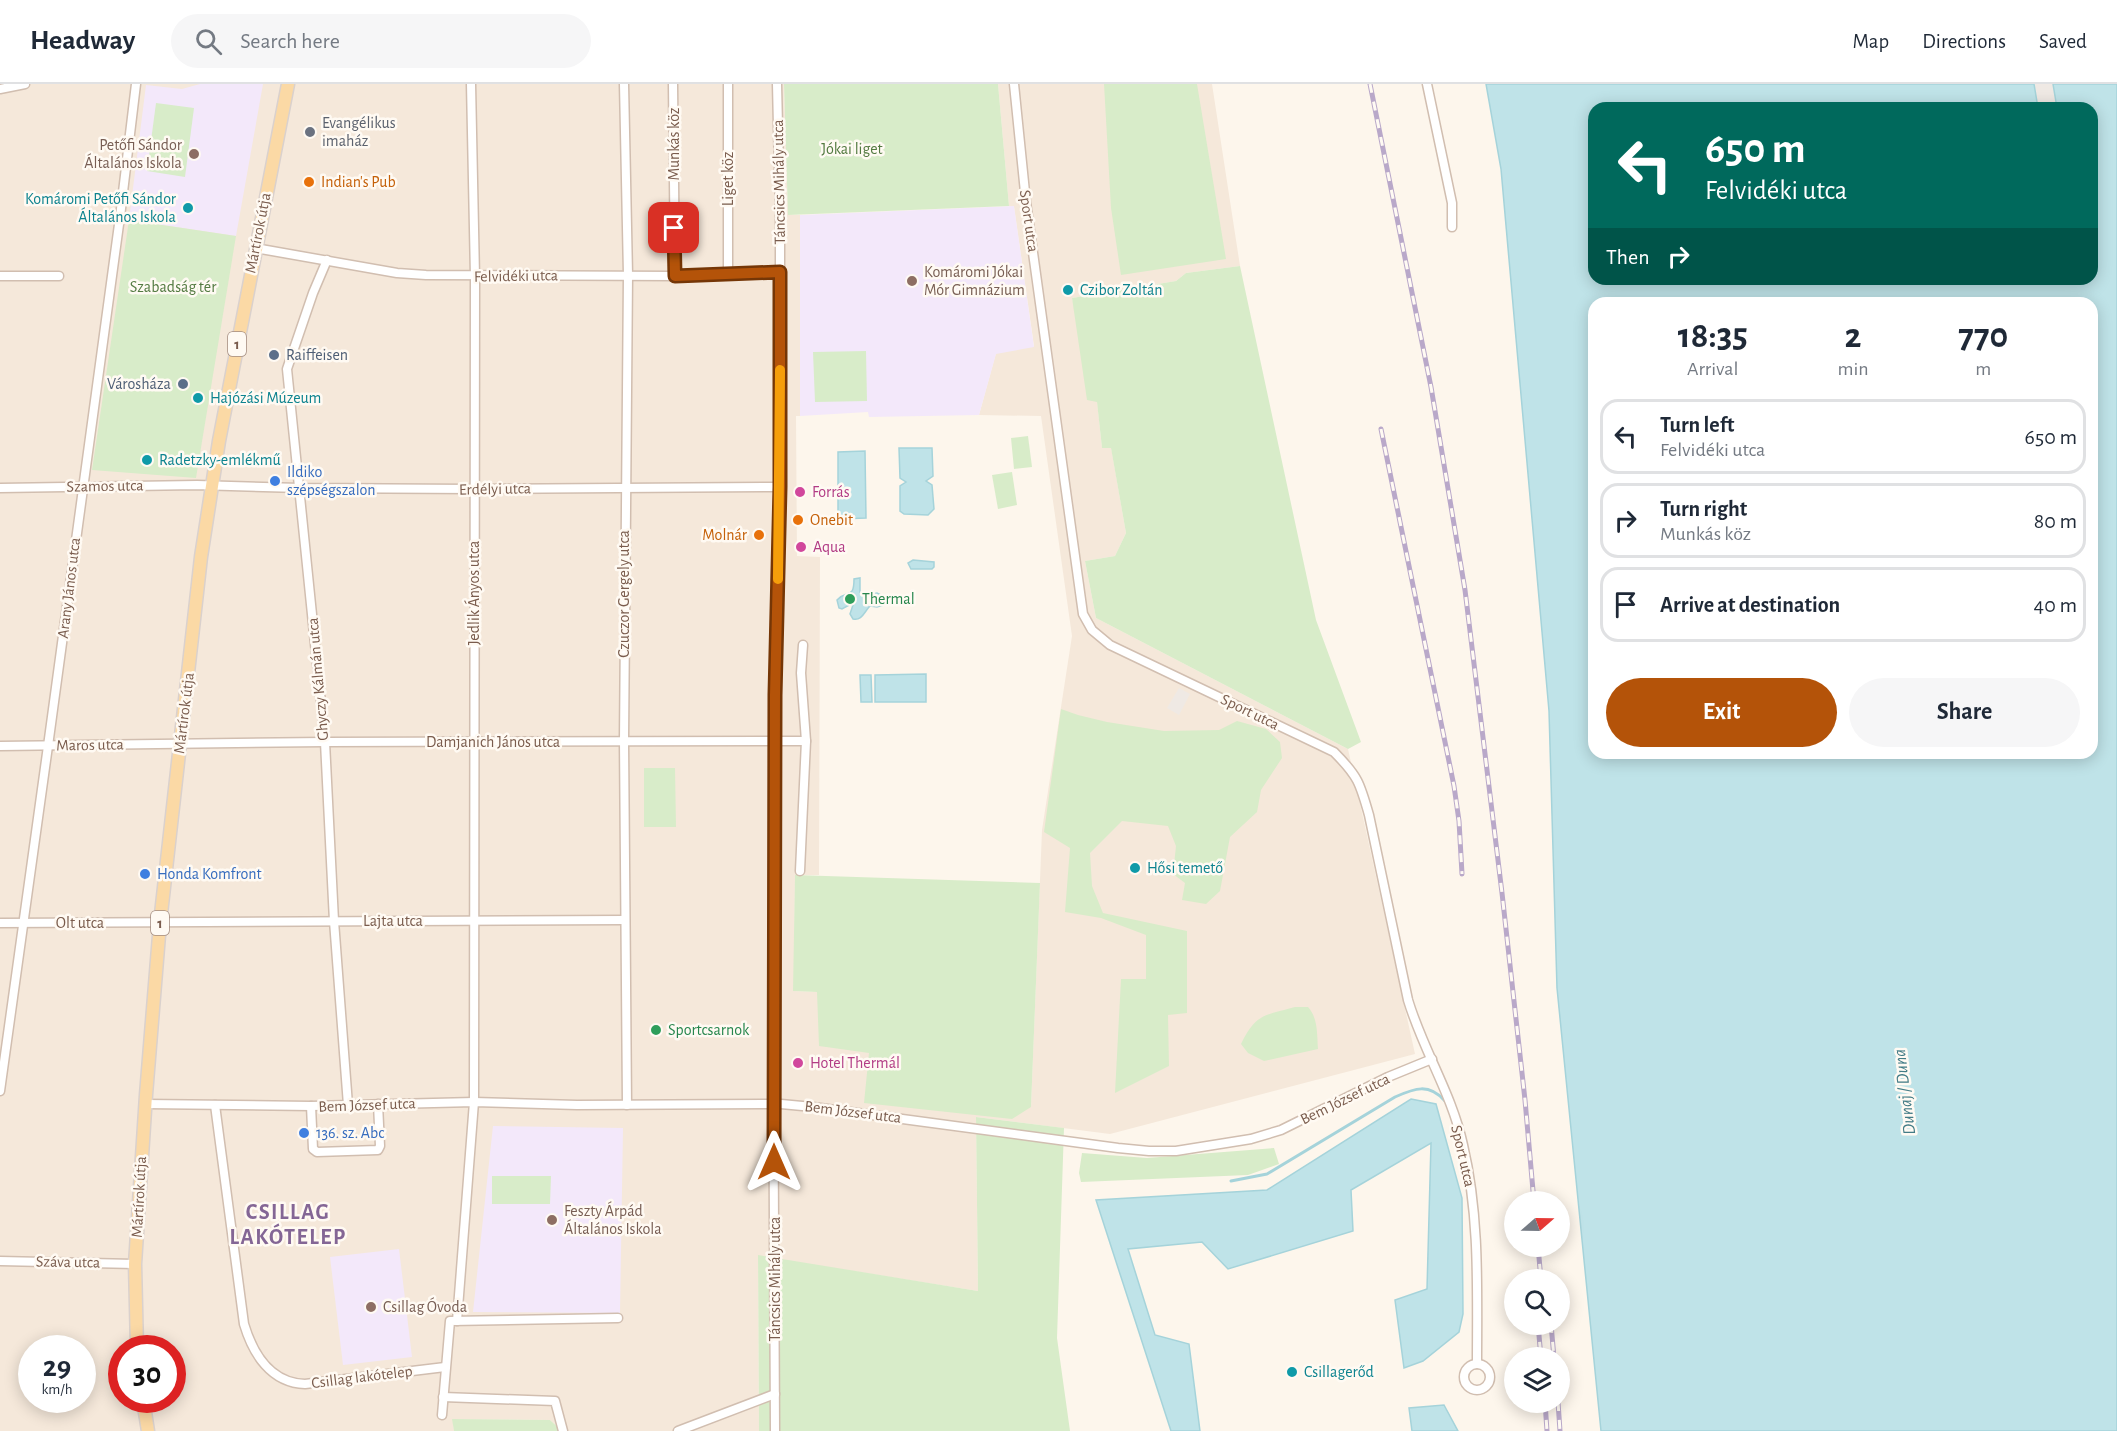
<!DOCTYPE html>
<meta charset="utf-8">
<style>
:root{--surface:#fff;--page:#f6f6f7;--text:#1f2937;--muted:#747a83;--line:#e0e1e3;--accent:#b45309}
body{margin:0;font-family:"Alegreya Sans",sans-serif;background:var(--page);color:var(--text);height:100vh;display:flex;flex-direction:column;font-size:22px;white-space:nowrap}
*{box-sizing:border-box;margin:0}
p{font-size:20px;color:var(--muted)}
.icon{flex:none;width:33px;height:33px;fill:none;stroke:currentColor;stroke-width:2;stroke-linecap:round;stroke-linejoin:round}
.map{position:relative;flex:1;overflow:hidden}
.side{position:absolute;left:1588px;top:213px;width:510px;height:462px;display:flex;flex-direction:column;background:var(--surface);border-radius:18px;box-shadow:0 3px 15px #0003}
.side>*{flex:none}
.hud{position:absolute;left:1588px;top:18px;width:510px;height:183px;border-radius:18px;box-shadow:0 3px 15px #0003;background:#00695c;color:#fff;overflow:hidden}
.needle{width:39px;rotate:70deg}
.buttons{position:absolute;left:1504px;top:1107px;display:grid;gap:12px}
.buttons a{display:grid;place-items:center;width:66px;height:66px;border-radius:50%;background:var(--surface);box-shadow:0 3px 15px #0003;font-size:30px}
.speed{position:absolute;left:18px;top:1251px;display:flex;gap:12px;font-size:30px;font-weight:700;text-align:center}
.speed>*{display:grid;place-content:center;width:78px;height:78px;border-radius:50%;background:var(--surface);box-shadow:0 3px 15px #0003;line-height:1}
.speed small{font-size:15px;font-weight:400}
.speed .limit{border:9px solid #d22;background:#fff;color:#111}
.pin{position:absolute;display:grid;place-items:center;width:51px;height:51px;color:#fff;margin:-26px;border-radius:12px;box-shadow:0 3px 9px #0006}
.me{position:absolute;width:66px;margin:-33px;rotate:0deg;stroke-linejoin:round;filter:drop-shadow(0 0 4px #0008)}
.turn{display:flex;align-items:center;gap:21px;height:126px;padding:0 18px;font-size:27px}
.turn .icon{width:78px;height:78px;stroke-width:2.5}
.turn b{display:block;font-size:42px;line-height:51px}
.then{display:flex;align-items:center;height:57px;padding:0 18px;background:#0003;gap:12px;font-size:22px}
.eta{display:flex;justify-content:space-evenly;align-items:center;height:102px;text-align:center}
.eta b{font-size:36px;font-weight:700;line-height:42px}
.action{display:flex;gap:12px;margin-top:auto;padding:12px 18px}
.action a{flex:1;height:69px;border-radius:36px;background:var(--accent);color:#fff;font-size:24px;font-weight:700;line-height:69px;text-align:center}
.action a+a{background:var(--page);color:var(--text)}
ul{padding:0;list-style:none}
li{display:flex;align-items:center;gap:18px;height:75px;margin:0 12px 9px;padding:0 6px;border:3px solid var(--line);border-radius:18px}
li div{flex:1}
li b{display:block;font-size:22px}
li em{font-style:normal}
header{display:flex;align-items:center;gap:36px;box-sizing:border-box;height:84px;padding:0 30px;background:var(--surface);border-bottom:2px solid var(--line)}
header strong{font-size:28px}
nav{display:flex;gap:33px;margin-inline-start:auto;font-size:21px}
.search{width:420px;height:54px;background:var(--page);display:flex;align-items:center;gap:15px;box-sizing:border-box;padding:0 21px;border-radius:33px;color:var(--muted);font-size:22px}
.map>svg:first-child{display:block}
.residential{fill:#f5e8da;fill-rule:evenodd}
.industrial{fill:#efe9e4}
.education{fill:#f3e8fa}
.green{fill:#d8ecc9}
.water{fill:#bfe3e8;stroke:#a5d3da;stroke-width:1.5;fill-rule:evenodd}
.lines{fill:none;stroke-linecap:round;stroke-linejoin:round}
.stream{stroke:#a5d3da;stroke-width:3}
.minor-casing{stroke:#d1beb0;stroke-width:11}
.primary-casing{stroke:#dad1cd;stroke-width:15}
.minor{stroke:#fff;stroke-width:8}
.primary{stroke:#fbd9a5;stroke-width:12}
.rail-casing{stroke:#b9a8c9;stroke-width:5}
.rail{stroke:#fffaf3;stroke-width:3;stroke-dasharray:9;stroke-linecap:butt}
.route-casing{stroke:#753606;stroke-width:15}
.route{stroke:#b45309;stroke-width:10}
.slow{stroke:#f59e0b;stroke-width:10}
.worship-dot{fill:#6b7280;stroke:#fffaf3;stroke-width:2}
.education-dot{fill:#8d6e63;stroke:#fffaf3;stroke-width:2}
.food-dot{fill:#e8710a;stroke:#fffaf3;stroke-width:2}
.culture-dot{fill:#0f9aa8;stroke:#fffaf3;stroke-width:2}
.service-dot{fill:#5c6f8a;stroke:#fffaf3;stroke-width:2}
.shop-dot{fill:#3f7fe0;stroke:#fffaf3;stroke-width:2}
.hotel-dot{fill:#d1479c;stroke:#fffaf3;stroke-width:2}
.leisure-dot{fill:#2e9e5b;stroke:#fffaf3;stroke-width:2}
.labels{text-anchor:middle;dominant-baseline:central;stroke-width:5;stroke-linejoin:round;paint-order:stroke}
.shield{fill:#fffaf3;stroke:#a28b7f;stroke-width:1.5}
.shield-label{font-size:15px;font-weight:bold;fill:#7a5c4d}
.worship-label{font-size:16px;fill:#5b616d;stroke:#fffaf3;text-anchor:start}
.street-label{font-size:16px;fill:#7a5c4d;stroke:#fffaf3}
.education-label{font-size:16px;fill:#785e54;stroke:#fffaf3;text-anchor:start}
.park-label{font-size:16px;fill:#537a41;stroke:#fffaf3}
.food-label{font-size:16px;fill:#c56008;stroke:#fffaf3;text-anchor:start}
.culture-label{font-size:16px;fill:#0d838f;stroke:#fffaf3;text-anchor:start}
.service-label{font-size:16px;fill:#4e5e75;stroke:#fffaf3;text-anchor:start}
.shop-label{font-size:16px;fill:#366cbe;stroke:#fffaf3;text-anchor:start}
.hotel-label{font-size:16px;fill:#b23c85;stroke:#fffaf3;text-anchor:start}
.leisure-label{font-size:16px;fill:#27864d;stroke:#fffaf3;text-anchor:start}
.water-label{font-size:18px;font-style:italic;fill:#437c86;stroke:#fffaf3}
.district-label{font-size:22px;font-weight:bold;letter-spacing:1.5px;fill:#846695;stroke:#fffaf3}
</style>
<header>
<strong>Headway</strong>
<div class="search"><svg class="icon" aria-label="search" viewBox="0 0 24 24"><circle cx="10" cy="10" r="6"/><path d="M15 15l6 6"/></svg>Search here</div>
<nav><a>Map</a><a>Directions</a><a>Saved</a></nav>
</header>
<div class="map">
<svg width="2117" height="1347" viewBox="0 0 2117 1347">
<rect width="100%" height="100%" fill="#fdf6ec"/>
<!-- residential -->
<path class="residential" d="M0,0H784L788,131H800V332H796L797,472L820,473L819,791H795L794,907L817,908L869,969L1031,1023L1042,746L1072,552L1041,332L979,331L996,269L1034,262L1014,123L1009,122L998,0H1212L1240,182L1186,189L1176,197L1072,214L1097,317L1102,364L1111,363L1126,449L1115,472L1085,477L1096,534L1348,665L1415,970L1110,1050L976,1033L978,1207L758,1172L759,1347H562L550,1336L453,1335L454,1347H0ZM32,1264H82V1316H32ZM122,1264H172V1316H122Z"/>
<!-- industrial -->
<g class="industrial">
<polygon points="2034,0 2053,0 2057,24 2038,24"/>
<polygon points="1179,604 1190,610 1179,631 1167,624"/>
</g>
<!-- education -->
<g class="education">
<polygon points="200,0 263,0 236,152 129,136 146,1 182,5"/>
<polygon points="1014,122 1034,263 996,270 979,331 869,333 868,328 800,332 800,131"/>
<polygon points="493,1042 623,1044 620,1229 473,1228"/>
<polygon points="399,1165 412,1273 343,1281 330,1173"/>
</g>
<!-- green -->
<g class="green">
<polygon points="784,0 998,0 1009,122 788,131"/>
<polygon points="1104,0 1197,0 1226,175 1121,191 1111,124"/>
<polygon points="156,19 194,24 185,93 147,87"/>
<polygon points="129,136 236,152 196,394 92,386"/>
<polygon points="1240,182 1316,536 1361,658 1348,665 1096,534 1085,477 1115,472 1126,449 1111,364 1102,364 1097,318 1087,316 1072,214 1176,197 1186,189"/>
<polygon points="866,267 867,317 815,318 813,268"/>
<polygon points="1028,352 1032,383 1014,385 1011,354"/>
<polygon points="1012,388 1017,421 998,425 992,391"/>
<polygon points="1061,625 1078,631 1107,638 1164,647 1219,646 1237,637 1266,645 1280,658 1282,674 1261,706 1257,728 1230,753 1220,807 1206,820 1182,816 1185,799 1173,790 1176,762 1168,742 1122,737 1090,769 1092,802 1103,829 1187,847 1187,929 1168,931 1169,982 1115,1009 1121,895 1146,895 1146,851 1101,834 1065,828 1070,764 1044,748"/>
<polygon points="644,684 675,684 676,743 644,743"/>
<polygon points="795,791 1040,799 1031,1023 1012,1035 864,1019 869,969 819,962 817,908 793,907"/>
<path d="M1295,923H1308C1318,934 1317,950 1318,965L1264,977L1248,969L1241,960C1256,929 1264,932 1295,923Z"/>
<polygon points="976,1033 1064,1044 1057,1254 1070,1347 759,1347 758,1171 978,1207"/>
<polygon points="1274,1064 1279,1080 1248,1091 1081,1098 1079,1089 1082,1069 1147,1074"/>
<polygon points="492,1092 551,1092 550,1120 492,1120"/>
<polygon points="452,1335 550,1336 562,1347 454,1347"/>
</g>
<!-- water -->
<g class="water">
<path d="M1486,0H2034L2038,24H1594V195H2092V24H2057L2053,0H2117V1347H1601L1557,904L1549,627L1501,85ZM1594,219H2092V669H1594Z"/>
<polygon points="899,364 932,364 933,392 926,397 932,401 934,425 928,431 904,430 900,427 900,402 906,398 900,394"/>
<polygon points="865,367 866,434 838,435 838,368"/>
<polygon points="913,476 934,478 934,483 932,485 911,485 908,479"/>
<path d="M860,494V508L863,512L877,509L883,512L884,521L877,523L870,522C864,528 862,537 853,535L850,530L853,521L851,520L842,525L839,524L837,516C847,505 854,516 854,495Z"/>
<polygon points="926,590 926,618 875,618 875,591"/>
<polygon points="860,591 871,591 872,618 861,618"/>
<polygon points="1411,1015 1436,1020 1462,1114 1463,1230 1459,1248 1423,1277 1404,1284 1395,1216 1427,1205 1431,1059 1351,1106 1353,1147 1228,1185 1202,1158 1128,1165 1155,1251 1189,1260 1200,1347 1171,1347 1096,1116 1267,1106"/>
<polygon points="1444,1321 1458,1347 1412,1347 1409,1324"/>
</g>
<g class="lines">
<!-- stream -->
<path class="stream" d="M1231,1097L1267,1090L1395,1013C1415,1004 1429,999 1445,1017"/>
<!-- minor casing -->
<g class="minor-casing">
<g id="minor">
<polyline points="624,0 628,191 624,657 627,1021"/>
<polyline points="673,0 675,192"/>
<path d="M1014,0L1026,118L1083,530L1092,546L1110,561L1334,668C1358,692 1360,699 1369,731L1408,916C1423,966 1452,1010 1463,1061C1480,1133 1477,1207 1477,1280"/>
<polyline points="1427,0 1452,119 1452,143"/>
<polyline points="0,5 25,0"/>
<polyline points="255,164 397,189 426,191 675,192 780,188"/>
<polyline points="327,176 313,209 287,285 325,658 334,837 348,1021"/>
<polyline points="728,190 728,0"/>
<polyline points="0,192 59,192"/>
<polyline points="0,404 197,401 300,404 474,405 780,403"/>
<polyline points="803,561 801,589 806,657"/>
<polyline points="0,662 325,658 806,657 800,787"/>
<polyline points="0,839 625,836"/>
<polyline points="0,1007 48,662 120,133 136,0"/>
<polyline points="145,1020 311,1022 474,1018 577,1021 781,1020 813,1023 1118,1064 1149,1067 1176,1067 1251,1055 1281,1046 1388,993 1432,975"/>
<path d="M215,1021L244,1240C253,1270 271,1299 305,1300L445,1283"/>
<polyline points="311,1022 313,1065 317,1068 378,1066 380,1062 378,1020"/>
<polyline points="0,1177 135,1180"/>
<polyline points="457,1237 474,1018 475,193 471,0"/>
<circle cx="1477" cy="1293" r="13"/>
<polyline points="443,1313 555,1317 563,1347"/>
<polyline points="442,1331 450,1237 618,1234"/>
<polyline points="678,1347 775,1310"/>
<polyline points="775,1347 773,940 775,611 780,403 780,128 777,0"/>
</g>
</g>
<!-- primary casing -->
<g class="primary-casing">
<g id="primary">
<polyline points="137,1264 135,1180 146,1011 160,839 201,473 219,357 288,0"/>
<polyline points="143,1316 148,1347"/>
</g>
</g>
<!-- minor -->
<use href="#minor" class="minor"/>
<!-- primary -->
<use href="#primary" class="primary"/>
<!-- rail casing -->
<g class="rail-casing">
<g id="rail">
<polyline points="1370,0 1431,303 1465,506 1502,809 1525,1016 1534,1118"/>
<polyline points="1381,345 1454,702 1459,737 1462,790"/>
<polyline points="1538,1162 1541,1196"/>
<polyline points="1538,1240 1541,1274"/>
<polyline points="1551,1240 1554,1274"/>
<polyline points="1545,1318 1547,1347"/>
<polyline points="1558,1318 1560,1347"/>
</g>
</g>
<!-- rail -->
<use href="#rail" class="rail"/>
</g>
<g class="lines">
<!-- route casing -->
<g class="route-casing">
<polyline id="route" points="674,144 675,192 780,188 780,403 775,611 774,1078"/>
</g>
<!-- route -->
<use href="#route" class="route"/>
<!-- slow -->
<polyline class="slow" points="778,495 780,286"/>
</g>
<!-- markers -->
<circle class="worship-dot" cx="310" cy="48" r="6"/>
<g class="education-dot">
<circle cx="194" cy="70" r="6"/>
<circle cx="912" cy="197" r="6"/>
<circle cx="552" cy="1136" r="6"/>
<circle cx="371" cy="1223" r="6"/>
</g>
<g class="food-dot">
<circle cx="309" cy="98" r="6"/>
<circle cx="798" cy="436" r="6"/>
<circle cx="759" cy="451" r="6"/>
</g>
<g class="culture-dot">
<circle cx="188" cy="124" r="6"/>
<circle cx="1068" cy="206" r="6"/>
<circle cx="198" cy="314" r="6"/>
<circle cx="147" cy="376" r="6"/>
<circle cx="1135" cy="784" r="6"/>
<circle cx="1292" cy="1288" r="6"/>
</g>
<g class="service-dot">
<circle cx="274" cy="271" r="6"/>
<circle cx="183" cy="300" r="6"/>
</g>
<g class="shop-dot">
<circle cx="275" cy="397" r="6"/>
<circle cx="145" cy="790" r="6"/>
<circle cx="304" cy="1049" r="6"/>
</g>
<g class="hotel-dot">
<circle cx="800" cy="408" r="6"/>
<circle cx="801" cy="463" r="6"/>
<circle cx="798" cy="979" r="6"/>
</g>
<g class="leisure-dot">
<circle cx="850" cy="515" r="6"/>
<circle cx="656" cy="946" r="6"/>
</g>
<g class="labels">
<!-- shield labels -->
<g class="shield">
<rect x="228" y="248" width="18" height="24" rx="4.5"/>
<rect x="151" y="827" width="18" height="24" rx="4.5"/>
</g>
<g class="shield-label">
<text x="237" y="260">1</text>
<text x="160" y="839">1</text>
</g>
<!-- worship labels -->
<g class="worship-label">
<text x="322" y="39">Evangélikus<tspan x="322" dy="18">imaház</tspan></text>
</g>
<!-- street labels -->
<g class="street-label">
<text transform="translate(674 60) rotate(-90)">Munkás köz</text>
<text transform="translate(728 95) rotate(-90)">Liget köz</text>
<text transform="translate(779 98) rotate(-91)">Táncsics Mihály utca</text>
<text transform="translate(1029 137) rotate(82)">Sport utca</text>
<text transform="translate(258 149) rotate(-79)">Mártírok útja</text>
<text transform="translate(516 192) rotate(-1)">Felvidéki utca</text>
<text transform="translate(105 402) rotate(-1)">Szamos utca</text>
<text transform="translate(495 405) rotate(-1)">Erdélyi utca</text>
<text transform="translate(69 504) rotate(-83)">Arany János utca</text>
<text transform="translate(474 509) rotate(-90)">Jedlik Ányos utca</text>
<text transform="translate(624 510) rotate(-90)">Czuczor Gergely utca</text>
<text transform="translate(318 595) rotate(-95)">Ghyczy Kálmán utca</text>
<text transform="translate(1250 628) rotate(26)">Sport utca</text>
<text transform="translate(184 629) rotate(-83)">Mártírok útja</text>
<text x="493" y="658">Damjanich János utca</text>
<text transform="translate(90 661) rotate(-1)">Maros utca</text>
<text x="393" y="837">Lajta utca</text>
<text x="80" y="839">Olt utca</text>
<text transform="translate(1345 1015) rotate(-26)">Bem József utca</text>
<text transform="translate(367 1021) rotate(-2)">Bem József utca</text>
<text transform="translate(853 1028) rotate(7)">Bem József utca</text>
<text transform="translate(1463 1072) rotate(77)">Sport utca</text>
<text transform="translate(139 1113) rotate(-87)">Mártírok útja</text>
<text transform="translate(68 1178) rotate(1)">Száva utca</text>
<text transform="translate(775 1195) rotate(-90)">Táncsics Mihály utca</text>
<text transform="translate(362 1293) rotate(-7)">Csillag lakótelep</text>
</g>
<!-- education labels -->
<g class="education-label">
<text x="182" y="61" text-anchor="end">Petőfi Sándor<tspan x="182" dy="18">Általános Iskola</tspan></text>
<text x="924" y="188">Komáromi Jókai<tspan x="924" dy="18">Mór Gimnázium</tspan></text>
<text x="564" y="1127">Feszty Árpád<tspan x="564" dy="18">Általános Iskola</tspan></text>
<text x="383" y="1223">Csillag Óvoda</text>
</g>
<!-- park labels -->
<g class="park-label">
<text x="852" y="65">Jókai liget</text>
<text x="173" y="203">Szabadság tér</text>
</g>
<!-- food labels -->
<g class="food-label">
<text x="321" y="98">Indian's Pub</text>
<text x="810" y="436">Onebit</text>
<text x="747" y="451" text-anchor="end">Molnár</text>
</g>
<!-- culture labels -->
<g class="culture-label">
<text x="176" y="115" text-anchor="end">Komáromi Petőfi Sándor<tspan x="176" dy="18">Általános Iskola</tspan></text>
<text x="1080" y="206">Czibor Zoltán</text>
<text x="210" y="314">Hajózási Múzeum</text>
<text x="159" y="376">Radetzky-emlékmű</text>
<text x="1147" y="784">Hősi temető</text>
<text x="1304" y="1288">Csillagerőd</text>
</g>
<!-- service labels -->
<g class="service-label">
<text x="286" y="271">Raiffeisen</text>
<text x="171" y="300" text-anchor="end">Városháza</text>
</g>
<!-- shop labels -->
<g class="shop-label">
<text x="287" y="388">Ildiko<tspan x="287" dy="18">szépségszalon</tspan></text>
<text x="157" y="790">Honda Komfront</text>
<text x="316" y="1049">136. sz. Abc</text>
</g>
<!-- hotel labels -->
<g class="hotel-label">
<text x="812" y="408">Forrás</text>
<text x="813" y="463">Aqua</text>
<text x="810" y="979">Hotel Thermál</text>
</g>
<!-- leisure labels -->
<g class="leisure-label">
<text x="862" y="515">Thermal</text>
<text x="668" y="946">Sportcsarnok</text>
</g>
<!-- water labels -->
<g class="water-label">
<text transform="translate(1905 1008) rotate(-97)">Dunaj / Duna</text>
</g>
<!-- district labels -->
<g class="district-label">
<text x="288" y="1128">CSILLAG<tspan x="288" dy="25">LAKÓTELEP</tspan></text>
</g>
</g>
</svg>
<div class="buttons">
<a><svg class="needle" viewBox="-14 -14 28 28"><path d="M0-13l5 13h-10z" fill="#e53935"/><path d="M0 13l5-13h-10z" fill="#747a83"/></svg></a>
<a><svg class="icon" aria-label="search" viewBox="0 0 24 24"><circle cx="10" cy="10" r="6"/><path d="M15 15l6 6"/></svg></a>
<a><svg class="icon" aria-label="layers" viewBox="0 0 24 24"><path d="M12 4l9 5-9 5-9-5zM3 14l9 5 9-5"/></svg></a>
</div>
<div class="speed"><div>29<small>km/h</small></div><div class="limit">30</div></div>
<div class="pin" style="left:674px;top:144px;background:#d93025"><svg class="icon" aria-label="arrive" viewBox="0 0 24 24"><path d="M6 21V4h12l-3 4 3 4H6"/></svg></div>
<svg class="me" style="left:774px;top:1078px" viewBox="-20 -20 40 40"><path d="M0-17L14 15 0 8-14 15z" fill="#b45309" stroke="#fff" stroke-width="4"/></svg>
<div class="hud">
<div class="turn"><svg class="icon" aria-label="left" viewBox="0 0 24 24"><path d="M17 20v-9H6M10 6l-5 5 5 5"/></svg><div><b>650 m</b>Felvidéki utca</div></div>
<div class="then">Then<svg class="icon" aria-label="right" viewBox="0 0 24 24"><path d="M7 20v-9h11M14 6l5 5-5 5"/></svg></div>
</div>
<section class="side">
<div class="eta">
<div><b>18:35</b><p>Arrival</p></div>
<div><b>2</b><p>min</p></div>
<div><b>770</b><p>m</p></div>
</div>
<ul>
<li><svg class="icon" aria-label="left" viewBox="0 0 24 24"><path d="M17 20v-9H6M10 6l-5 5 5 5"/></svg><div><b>Turn left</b><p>Felvidéki utca</p></div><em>650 m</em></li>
<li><svg class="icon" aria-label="right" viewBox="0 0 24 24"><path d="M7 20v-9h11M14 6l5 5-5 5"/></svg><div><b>Turn right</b><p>Munkás köz</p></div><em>80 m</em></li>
<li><svg class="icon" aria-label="arrive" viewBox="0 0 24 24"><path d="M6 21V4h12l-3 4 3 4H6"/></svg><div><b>Arrive at destination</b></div><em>40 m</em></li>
</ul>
<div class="action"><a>Exit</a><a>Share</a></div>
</section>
</div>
